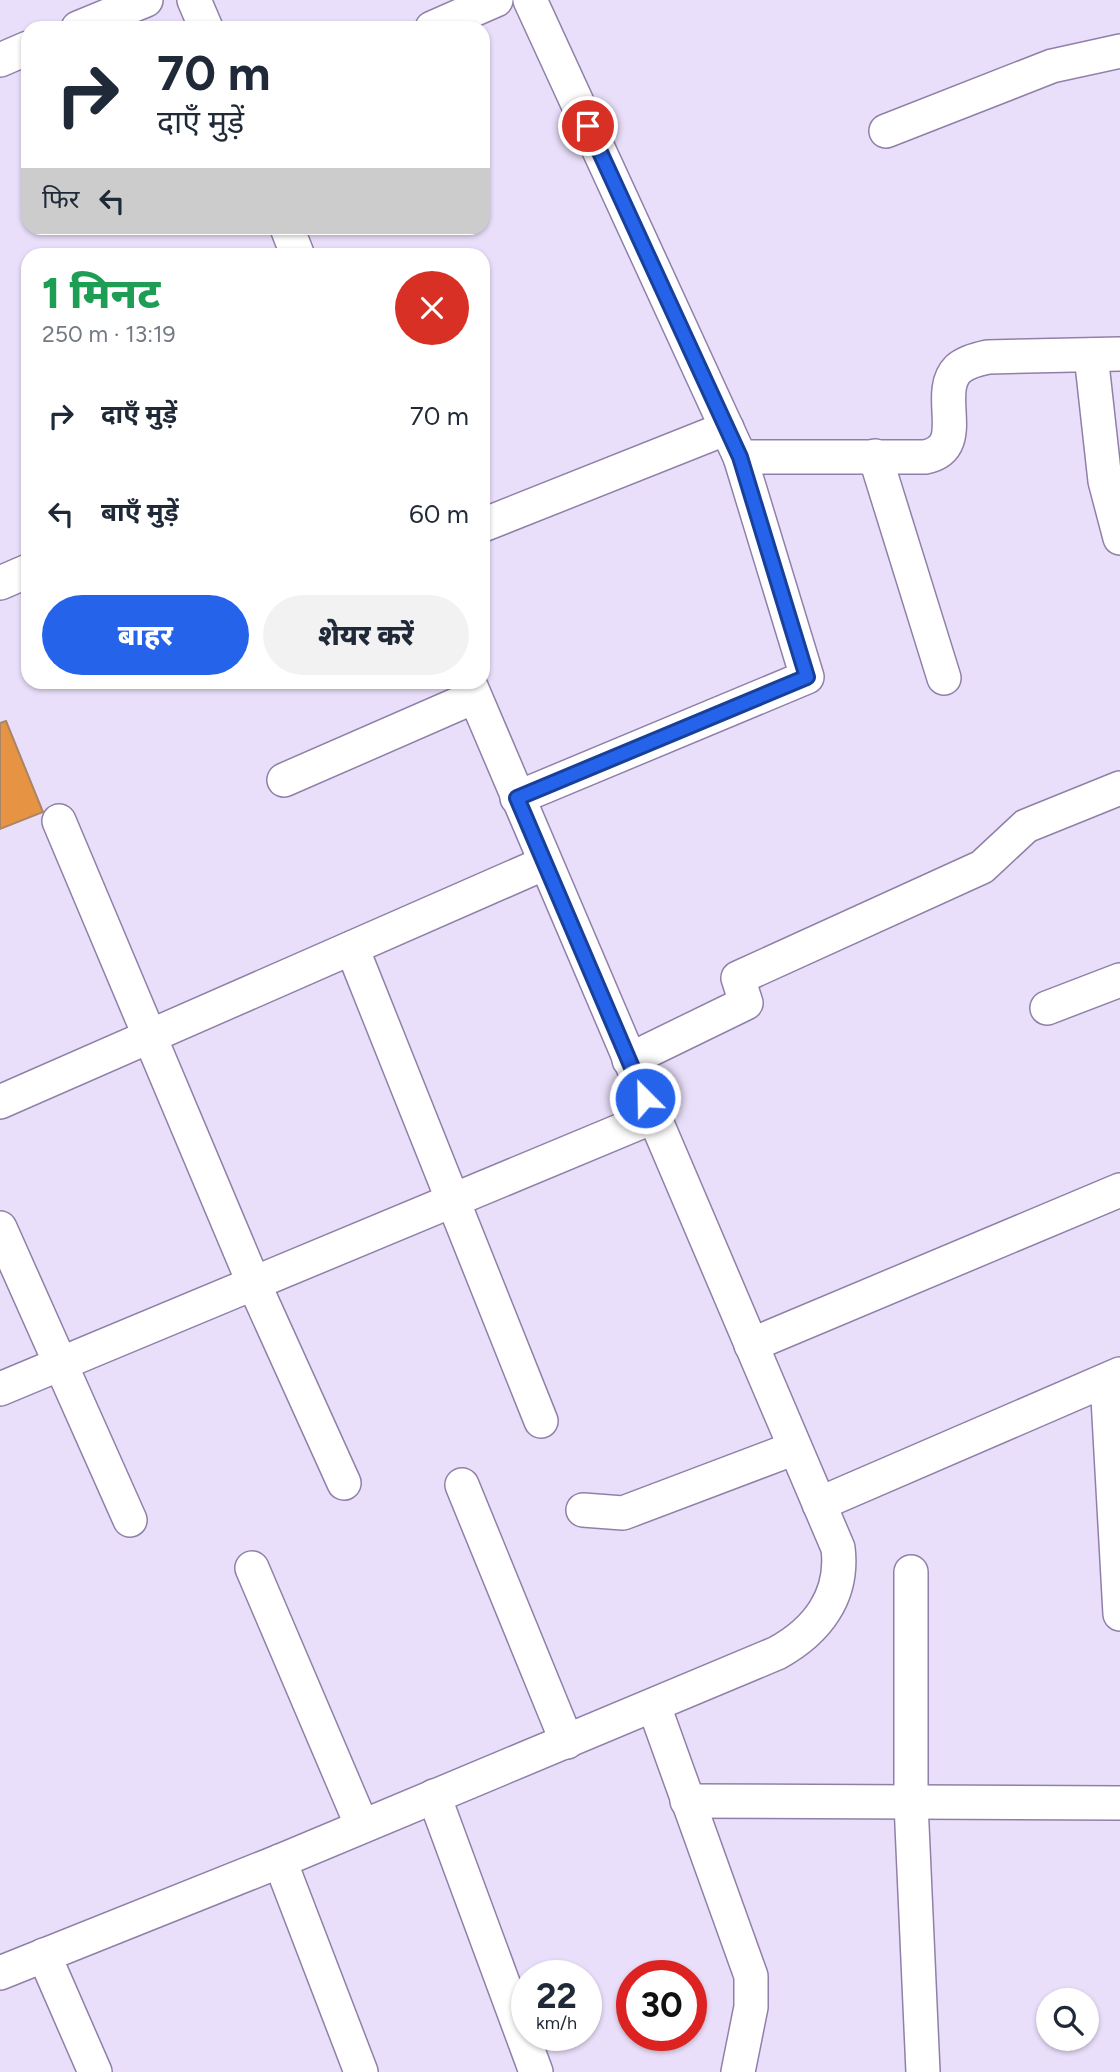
<!DOCTYPE html>
<html lang="hi">
<meta charset="utf-8">
<style>
:root{--surface:#fff;--page:#f2f2f3;--text:#1f2937;--muted:#747a83;--accent:#2563eb}
body{margin:0;font-family:Figtree,"Noto Sans Devanagari",sans-serif;background:var(--page);color:var(--text);height:100vh;display:flex;flex-direction:column;font-size:26px;white-space:nowrap}
*{box-sizing:border-box;margin:0}
p{font-size:23px;color:var(--muted)}
.icon{flex:none;width:38px;height:38px;fill:none;stroke:currentColor;stroke-width:2;stroke-linecap:round;stroke-linejoin:round}
.map{position:relative;flex:1;overflow:hidden}
.side{position:absolute;left:21px;top:248px;width:469px;height:441px;display:flex;flex-direction:column;background:var(--surface);border-radius:21px;box-shadow:0 2px 5px #0004}
.side>*{flex:none}
.banner{position:absolute;left:21px;top:21px;width:469px;height:214px;border-radius:21px;box-shadow:0 2px 5px #0004;background:#fff;color:var(--text);overflow:hidden}
.tools{position:absolute;left:1036px;top:1988px;display:grid;gap:14px}
.tools a{display:grid;place-items:center;width:63px;height:63px;border-radius:50%;background:var(--surface);box-shadow:0 2px 5px #0004;font-size:35px}
.speed{position:absolute;left:511px;top:1960px;display:flex;gap:14px;font-size:35px;font-weight:700;text-align:center}
.speed>*{display:grid;place-content:center;width:91px;height:91px;border-radius:50%;background:var(--surface);box-shadow:0 2px 5px #0004;line-height:1}
.speed small{font-size:18px;font-weight:400}
.speed .limit{border:10px solid #d22;background:#fff;color:#111}
.pin{position:absolute;display:grid;place-items:center;width:60px;height:60px;color:#fff;margin:-30px;border:4px solid #fff;border-radius:50%;box-shadow:0 2px 7px #0007}
.me{position:absolute;width:77px;margin:-38px;rotate:337deg;stroke-linejoin:round;filter:drop-shadow(0 0 5px #0008)}
.turn{display:flex;align-items:center;gap:24px;height:147px;padding:0 21px;font-size:32px}
.turn .icon{width:91px;height:91px;stroke-width:2.5}
.turn b{display:block;font-size:49px;line-height:60px}
.then{display:flex;align-items:center;height:66px;padding:0 21px;background:#0003;gap:14px;font-size:26px}
.round{display:grid;place-items:center;flex:none;width:74px;height:74px;border-radius:37px;background:var(--page)}
.head{display:flex;align-items:center;justify-content:space-between;height:119px;padding:0 21px}
h1{font-size:42px;font-weight:800;line-height:52px;color:#1e9e55}
.action{display:flex;gap:14px;margin-top:auto;padding:14px 21px}
.action a{flex:1;height:80px;border-radius:42px;background:var(--accent);color:#fff;font-size:28px;font-weight:800;line-height:80px;text-align:center}
.action a+a{background:var(--page);color:var(--text)}
ul{padding:0;list-style:none}
li{display:flex;align-items:center;gap:21px;height:98px;padding:0 21px}
li div{flex:1}
li b{display:block;font-size:26px}
li em{font-style:normal}
.map>svg:first-child{display:block}
.building{fill:#e69443;stroke:#a98565;stroke-width:2}
.lines{fill:none;stroke-linecap:round;stroke-linejoin:round}
.street-casing{stroke:#9080a9;stroke-width:36}
.street{stroke:#fff;stroke-width:33}
.route-casing{stroke:#184099;stroke-width:18}
.route{stroke:#2563eb;stroke-width:12}
</style>
<div class="map">
<svg width="1120" height="2072" viewBox="0 0 1120 2072">
<rect width="100%" height="100%" fill="#eadffa"/>
<!-- building -->
<polygon class="building" points="6,721 43,812 0,829 0,723"/>
<g class="lines">
<!-- street casing -->
<g class="street-casing">
<g id="street">
<polyline points="194,0 206,28"/>
<path d="M530,0L740,457H925C971,448 933,394 958,369C966,362 978,359 988,357L1120,354"/>
<polyline points="78,28 146,0"/>
<polyline points="432,28 496,0"/>
<polyline points="0,60 28,48"/>
<polyline points="886,131 1052,66 1120,51"/>
<polyline points="287,228 298,256"/>
<polyline points="1091,355 1105,481 1120,538"/>
<polyline points="875,456 944,678"/>
<polyline points="483,525 727,428"/>
<polyline points="0,583 28,571"/>
<polyline points="284,780 474,697"/>
<polyline points="517,798 807,677 740,457"/>
<polyline points="59,821 254,1284 344,1483"/>
<polyline points="352,948 541,1421"/>
<polyline points="1047,1008 1120,980"/>
<polyline points="629,1060 746,1003 738,978 982,867 1026,826 1120,788"/>
<polyline points="0,1102 545,863"/>
<polyline points="0,1228 130,1520"/>
<polyline points="751,1345 1120,1190"/>
<polyline points="1107,1380 1120,1614"/>
<polyline points="0,1389 653,1117"/>
<polyline points="462,1485 567,1742"/>
<polyline points="819,1504 1120,1374"/>
<polyline points="583,1510 623,1513 795,1448"/>
<polyline points="252,1568 362,1826"/>
<polyline points="911,1572 911,1803 923,2072"/>
<polyline points="654,1706 751,1976 751,2007 738,2072"/>
<polyline points="434,1796 536,2072"/>
<polyline points="687,1801 1120,1803"/>
<polyline points="280,1861 361,2072"/>
<polyline points="44,1955 95,2072"/>
<path d="M0,1973L280,1861L777,1653C817,1631 844,1596 838,1548L469,682"/>
</g>
</g>
<!-- street -->
<use href="#street" class="street"/>
</g>
<g class="lines">
<!-- route casing -->
<g class="route-casing">
<polyline id="route" points="588,126 740,457 807,677 517,798 645,1098"/>
</g>
<!-- route -->
<use href="#route" class="route"/>
</g>
</svg>
<div class="tools">
<a><svg class="icon" aria-label="search" viewBox="0 0 24 24"><circle cx="10" cy="10" r="6"/><path d="M15 15l6 6"/></svg></a>
</div>
<div class="speed"><div>22<small>km/h</small></div><div class="limit">30</div></div>
<div class="pin" style="left:588px;top:126px;background:#d93025"><svg class="icon" aria-label="arrive" viewBox="0 0 24 24"><path d="M6 21V4h12l-3 4 3 4H6"/></svg></div>
<svg class="me" style="left:645px;top:1098px" viewBox="-20 -20 40 40"><circle r="17" fill="#2563eb" stroke="#fff" stroke-width="3"/><path d="M0-11L8 9 0 5-8 9z" fill="#fff"/></svg>
<div class="banner">
<div class="turn"><svg class="icon" aria-label="right" viewBox="0 0 24 24"><path d="M7 20v-9h11M14 6l5 5-5 5"/></svg><div><b>70 m</b>दाएँ मुड़ें</div></div>
<div class="then">फिर<svg class="icon" aria-label="left" viewBox="0 0 24 24"><path d="M17 20v-9H6M10 6l-5 5 5 5"/></svg></div>
</div>
<section class="side">
<div class="head"><div><h1>1 मिनट</h1><p>250 m · 13:19</p></div><a class="round" style="background:#d93025;color:#fff"><svg class="icon" aria-label="close" viewBox="0 0 24 24"><path d="M6 6l12 12M18 6L6 18"/></svg></a></div>
<ul>
<li><svg class="icon" aria-label="right" viewBox="0 0 24 24"><path d="M7 20v-9h11M14 6l5 5-5 5"/></svg><div><b>दाएँ मुड़ें</b></div><em>70 m</em></li>
<li><svg class="icon" aria-label="left" viewBox="0 0 24 24"><path d="M17 20v-9H6M10 6l-5 5 5 5"/></svg><div><b>बाएँ मुड़ें</b></div><em>60 m</em></li>
</ul>
<div class="action"><a>बाहर</a><a>शेयर करें</a></div>
</section>
</div>
